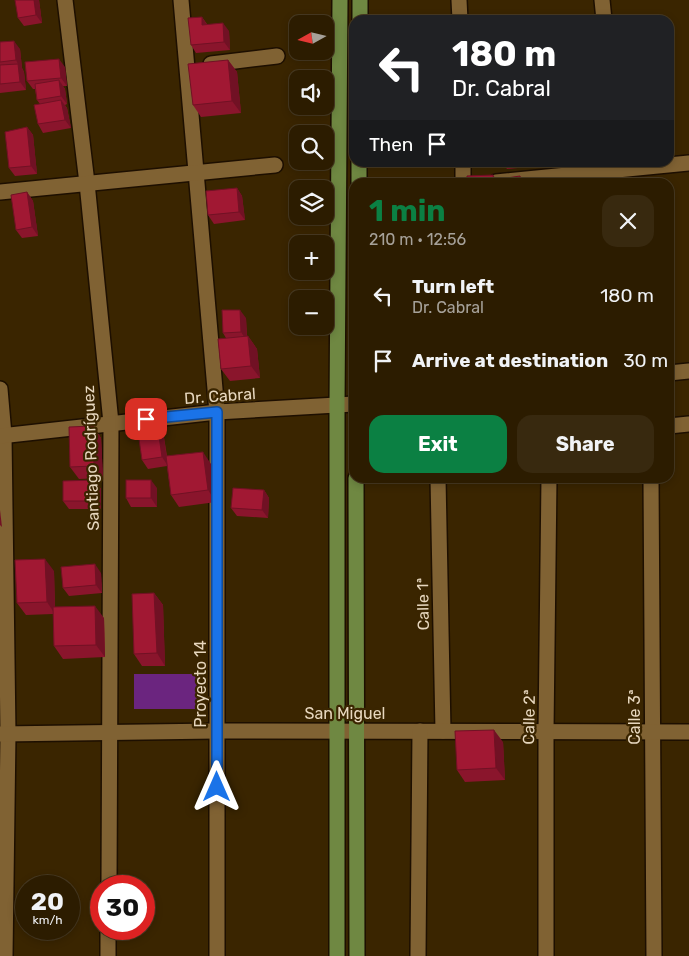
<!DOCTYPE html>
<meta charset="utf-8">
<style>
:root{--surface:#2c1c00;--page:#38290f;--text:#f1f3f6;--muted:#a6a199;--line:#483a22;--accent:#0b8043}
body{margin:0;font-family:Rubik,sans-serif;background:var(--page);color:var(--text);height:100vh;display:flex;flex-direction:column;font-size:19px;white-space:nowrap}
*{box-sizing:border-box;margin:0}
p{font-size:16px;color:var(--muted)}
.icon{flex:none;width:28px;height:28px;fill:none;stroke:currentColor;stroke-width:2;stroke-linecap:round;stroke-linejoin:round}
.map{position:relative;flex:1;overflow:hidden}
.sheet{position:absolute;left:349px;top:178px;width:325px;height:305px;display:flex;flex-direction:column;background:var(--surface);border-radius:15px;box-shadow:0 2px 8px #0003,0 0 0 1px var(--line)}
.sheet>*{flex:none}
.top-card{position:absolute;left:349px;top:15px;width:325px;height:152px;border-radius:15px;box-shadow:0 2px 8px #0003,0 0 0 1px var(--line);background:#202124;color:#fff;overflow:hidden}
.needle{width:32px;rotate:262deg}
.fabs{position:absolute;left:289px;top:15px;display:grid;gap:10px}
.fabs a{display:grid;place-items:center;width:45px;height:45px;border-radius:10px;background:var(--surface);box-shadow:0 2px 8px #0003,0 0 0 1px var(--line);font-size:25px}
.speed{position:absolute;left:15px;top:875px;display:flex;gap:10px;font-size:25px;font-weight:700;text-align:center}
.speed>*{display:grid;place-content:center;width:65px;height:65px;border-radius:50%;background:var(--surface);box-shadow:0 2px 8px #0003,0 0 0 1px var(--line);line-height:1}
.speed small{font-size:12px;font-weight:400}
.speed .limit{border:8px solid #d22;background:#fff;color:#111}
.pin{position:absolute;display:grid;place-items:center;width:42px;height:42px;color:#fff;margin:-21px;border-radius:10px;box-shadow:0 2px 8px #0006}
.me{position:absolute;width:55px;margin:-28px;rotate:0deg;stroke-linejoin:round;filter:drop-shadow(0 0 4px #0008)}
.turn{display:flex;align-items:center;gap:18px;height:105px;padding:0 20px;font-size:22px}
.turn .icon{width:65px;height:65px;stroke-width:2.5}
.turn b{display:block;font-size:35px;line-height:42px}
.then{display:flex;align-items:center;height:48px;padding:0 20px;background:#0003;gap:10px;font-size:19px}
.round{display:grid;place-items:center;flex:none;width:52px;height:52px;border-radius:15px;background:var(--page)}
.head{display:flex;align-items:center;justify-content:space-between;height:85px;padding:0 20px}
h1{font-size:30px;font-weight:700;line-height:38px;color:var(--accent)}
.action{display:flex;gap:10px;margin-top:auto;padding:10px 20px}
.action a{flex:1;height:58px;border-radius:15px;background:var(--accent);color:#fff;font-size:20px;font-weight:700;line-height:58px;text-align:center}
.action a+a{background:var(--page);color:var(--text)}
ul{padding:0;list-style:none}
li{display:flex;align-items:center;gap:15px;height:65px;padding:0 20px}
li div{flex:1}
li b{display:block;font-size:19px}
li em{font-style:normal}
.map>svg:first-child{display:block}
.green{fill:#6b257f}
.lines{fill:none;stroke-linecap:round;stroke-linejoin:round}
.minor-casing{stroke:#1d0f00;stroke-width:18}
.major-casing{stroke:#1d0f00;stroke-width:18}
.minor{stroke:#806233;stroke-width:15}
.major{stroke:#6f8842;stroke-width:15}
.wall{fill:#8a152c}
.shaded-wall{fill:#711124}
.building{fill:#a11833;stroke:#711124}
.route-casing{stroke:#114b97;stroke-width:12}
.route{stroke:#1a73e8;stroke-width:9}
.labels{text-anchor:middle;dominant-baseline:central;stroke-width:4.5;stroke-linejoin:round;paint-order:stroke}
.street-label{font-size:16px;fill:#e7d7be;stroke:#3a2500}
</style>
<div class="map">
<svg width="689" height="956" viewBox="0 0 689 956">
<rect width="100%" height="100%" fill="#3a2500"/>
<!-- green -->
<rect class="green" x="134" y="674" width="63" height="35"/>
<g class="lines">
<!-- minor casing -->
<g class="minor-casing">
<g id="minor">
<polyline points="65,0 87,183 111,423 109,886"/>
<polyline points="181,0 217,412 217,956"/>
<polyline points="459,0 460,20"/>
<polyline points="602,0 604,20"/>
<polyline points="211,64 277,56"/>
<polyline points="463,162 463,182"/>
<polyline points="496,182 689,163"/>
<polyline points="0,192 275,165"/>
<polyline points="669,373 689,371"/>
<polyline points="0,389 4,435 8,734 5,956"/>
<polyline points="669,426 689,424"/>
<polyline points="0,436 217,412 354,404"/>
<polyline points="438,478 443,731"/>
<polyline points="651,478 654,956"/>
<polyline points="0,734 217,731 689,732"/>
<polyline points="108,956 108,929"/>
<polyline points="418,956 420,731"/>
<polyline points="546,956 546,731 549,478"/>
</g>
</g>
<!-- major casing -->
<g class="major-casing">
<g id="major">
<polyline points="360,20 360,0"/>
<polyline points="359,182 359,162"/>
<polyline points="356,478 357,956"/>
<polyline points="337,956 337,406 340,0"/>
</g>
</g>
<!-- minor -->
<use href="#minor" class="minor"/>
<!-- major -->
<use href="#major" class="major"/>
</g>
<!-- wall -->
<g class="wall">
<polygon points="39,0 42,23 24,26 18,18"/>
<polygon points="202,17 207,24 229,31 230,50 196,53 191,45"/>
<polygon points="0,42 20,49 22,68 24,72 26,90 0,93"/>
<polygon points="228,60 237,72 241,113 201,117 193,105"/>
<polygon points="65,67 67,86 63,86 65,89 67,104 65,105 67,108 71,128 43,133 38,124 40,104 37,100 35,89 33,89 27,81"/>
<polygon points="27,127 33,135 37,174 15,176 9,168"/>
<polygon points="502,162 527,162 527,167 507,169"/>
<polygon points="528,162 547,163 529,165"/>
<polygon points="237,188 242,196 245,220 214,224 208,215"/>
<polygon points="27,192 33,201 38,236 22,238 16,230"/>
<polygon points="246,318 247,336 248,336 257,349 260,378 230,381 221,369 226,338 223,333"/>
<polygon points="157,422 163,431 167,456 211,464 216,502 179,507 171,495 167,466 148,469 142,460"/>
<polygon points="93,426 101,438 103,478 79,479 70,467"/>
<polygon points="95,480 101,489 101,509 69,509 63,501"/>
<polygon points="157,488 157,507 131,507 126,498"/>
<polygon points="264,490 269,498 268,518 237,516 231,508"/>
<polygon points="54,571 55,607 104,618 105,657 63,659 54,646 53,614 26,615 17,603"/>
<polygon points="101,573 102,593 69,596 63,588"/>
<polygon points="154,593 163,605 165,666 142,666 134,654"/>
<polygon points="503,742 505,780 465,782 457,770"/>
</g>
<!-- shaded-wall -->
<g class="shaded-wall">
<polygon points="34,0 39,0 42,23 36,15"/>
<polygon points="202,17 207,25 202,25"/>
<polygon points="223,23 229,31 230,50 224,42"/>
<polygon points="14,41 20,49 22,68 24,72 26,90 20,82 18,64 16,60"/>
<polygon points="59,59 65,67 67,86 61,78"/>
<polygon points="228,60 237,72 241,113 232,101"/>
<polygon points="59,80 65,89 67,104 61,96"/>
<polygon points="61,100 67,108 71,128 65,120"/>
<polygon points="27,127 33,135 37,174 31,166"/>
<polygon points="493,175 498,182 494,182"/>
<polygon points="520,176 524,182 520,182"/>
<polygon points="237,188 242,196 245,220 239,212"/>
<polygon points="27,192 33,201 38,236 32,227"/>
<polygon points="240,310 246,318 247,341 241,332"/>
<polygon points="248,336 257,349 260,378 251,366"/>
<polygon points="157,422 163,431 168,466 162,457"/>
<polygon points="93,426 101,438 103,478 94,466"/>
<polygon points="203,452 211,464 216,502 208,490"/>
<polygon points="95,480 101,489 101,509 96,501"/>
<polygon points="151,480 157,488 157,507 151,498"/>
<polygon points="264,490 269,498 268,518 262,510"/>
<polygon points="0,510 2,527 0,525"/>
<polygon points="45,559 54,571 55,614 47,602"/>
<polygon points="95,564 101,573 102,593 96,585"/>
<polygon points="154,593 163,605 165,666 157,653"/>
<polygon points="95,606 104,618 105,657 96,645"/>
<polygon points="494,730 503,742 505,780 496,768"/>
</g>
<!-- building -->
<g class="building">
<polygon points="15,0 34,0 36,15 18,18"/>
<polygon points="202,17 202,25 223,23 224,42 191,45 188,18"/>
<polygon points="14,41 16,60 0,62 0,42"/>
<polygon points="59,59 61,78 27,81 25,62"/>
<polygon points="228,60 232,101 193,105 188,64"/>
<polygon points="18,64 20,82 0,84 0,65"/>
<polygon points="59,80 61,96 37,100 35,84"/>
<polygon points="61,100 65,120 38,124 34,105"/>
<polygon points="27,127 31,166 9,168 5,132"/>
<polygon points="493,175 494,182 467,182 467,176"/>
<polygon points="520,176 520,182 508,182 507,178"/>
<polygon points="545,178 546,182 525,182 525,181"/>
<polygon points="237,188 239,212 208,215 206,191"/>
<polygon points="27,192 32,227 16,230 11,195"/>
<polygon points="222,310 240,310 241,332 223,333"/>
<polygon points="248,336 251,366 221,369 218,339"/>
<polygon points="157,422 162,457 142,460 137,425"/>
<polygon points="93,426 94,466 70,467 69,427"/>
<polygon points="203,452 208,490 171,495 166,456"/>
<polygon points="95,480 96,501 63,501 63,481"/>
<rect x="126" y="480" width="25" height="18"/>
<polygon points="233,488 264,490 262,510 231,508"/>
<polygon points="45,559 47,602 17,603 15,560"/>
<polygon points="95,564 96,585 63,588 61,567"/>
<polygon points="154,593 157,653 134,654 132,594"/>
<polygon points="95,606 96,645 54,646 53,607"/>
<polygon points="494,730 496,768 457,770 455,731"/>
</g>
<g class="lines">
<!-- route casing -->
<g class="route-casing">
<polyline id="route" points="146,419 217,412 217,787"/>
</g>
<!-- route -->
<use href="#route" class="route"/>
</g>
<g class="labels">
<!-- street labels -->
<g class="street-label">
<text transform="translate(220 396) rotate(-4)">Dr. Cabral</text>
<text transform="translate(91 458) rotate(-92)">Santiago Rodríguez</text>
<text transform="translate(423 604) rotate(-91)">Calle 1ª</text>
<text transform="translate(200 684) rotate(-90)">Proyecto 14</text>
<text x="345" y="713">San Miguel</text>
<text transform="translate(529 717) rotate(-89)">Calle 2ª</text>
<text transform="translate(634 717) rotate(-90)">Calle 3ª</text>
</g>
</g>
</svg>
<div class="fabs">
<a><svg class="needle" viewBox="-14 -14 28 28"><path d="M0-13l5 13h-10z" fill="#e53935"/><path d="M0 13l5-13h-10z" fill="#a6a199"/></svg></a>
<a><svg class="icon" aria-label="sound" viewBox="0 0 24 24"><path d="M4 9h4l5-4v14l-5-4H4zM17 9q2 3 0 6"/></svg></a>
<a><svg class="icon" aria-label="search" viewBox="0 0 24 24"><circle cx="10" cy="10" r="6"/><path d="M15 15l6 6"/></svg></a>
<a><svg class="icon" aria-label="layers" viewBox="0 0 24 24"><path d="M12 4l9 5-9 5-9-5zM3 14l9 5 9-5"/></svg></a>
<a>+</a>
<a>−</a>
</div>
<div class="speed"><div>20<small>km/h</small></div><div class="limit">30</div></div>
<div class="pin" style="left:146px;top:419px;background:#d93025"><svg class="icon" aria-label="arrive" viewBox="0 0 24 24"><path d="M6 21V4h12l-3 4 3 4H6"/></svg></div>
<svg class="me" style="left:217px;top:787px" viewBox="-20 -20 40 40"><path d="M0-17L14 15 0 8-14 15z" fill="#1a73e8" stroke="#fff" stroke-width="4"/></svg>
<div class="top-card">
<div class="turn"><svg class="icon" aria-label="left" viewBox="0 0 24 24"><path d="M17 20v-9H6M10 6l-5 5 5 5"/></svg><div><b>180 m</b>Dr. Cabral</div></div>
<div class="then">Then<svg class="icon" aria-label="arrive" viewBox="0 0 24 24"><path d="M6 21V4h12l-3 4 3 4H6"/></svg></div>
</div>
<section class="sheet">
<div class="head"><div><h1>1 min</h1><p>210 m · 12:56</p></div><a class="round"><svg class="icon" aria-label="close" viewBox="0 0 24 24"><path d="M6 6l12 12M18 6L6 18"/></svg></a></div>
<ul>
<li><svg class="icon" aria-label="left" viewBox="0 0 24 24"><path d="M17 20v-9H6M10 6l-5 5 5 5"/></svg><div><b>Turn left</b><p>Dr. Cabral</p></div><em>180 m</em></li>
<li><svg class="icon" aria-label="arrive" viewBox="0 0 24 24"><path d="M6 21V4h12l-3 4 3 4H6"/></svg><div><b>Arrive at destination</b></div><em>30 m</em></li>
</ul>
<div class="action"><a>Exit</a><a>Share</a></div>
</section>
</div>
